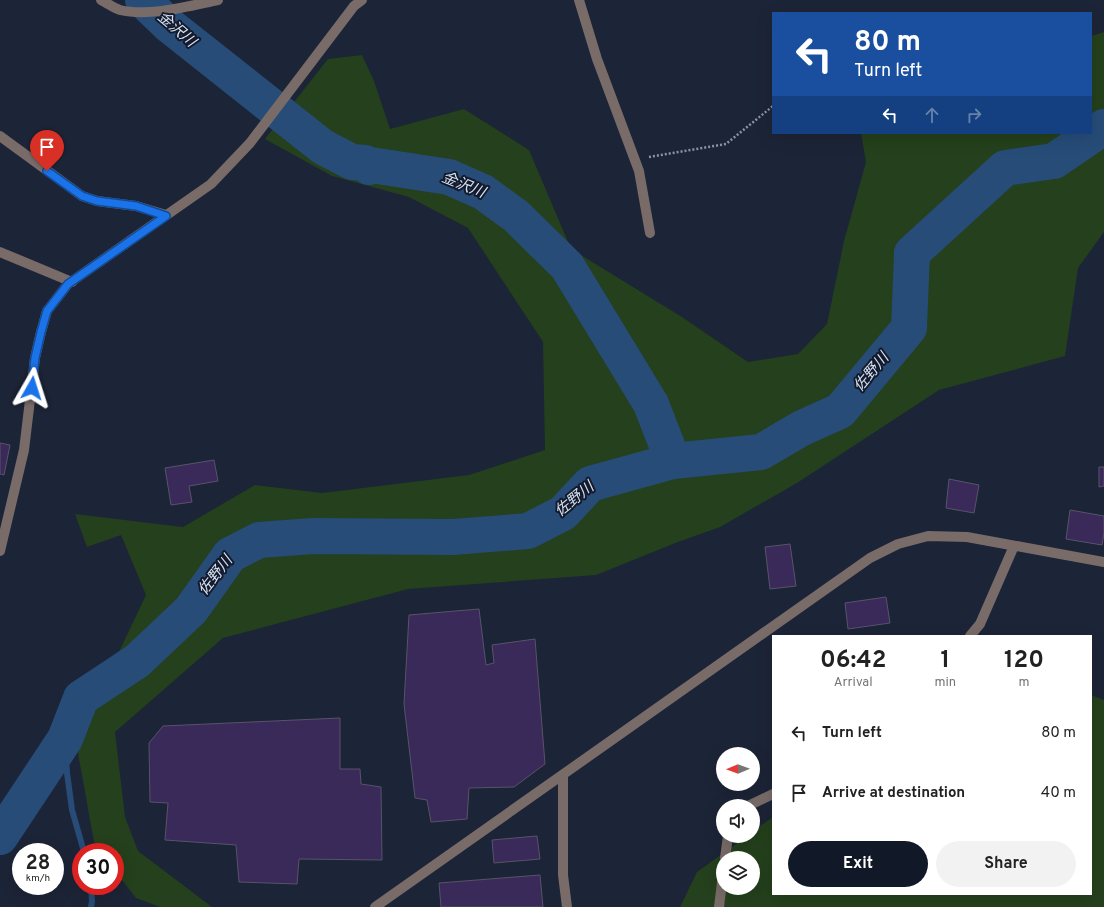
<!DOCTYPE html>
<meta charset="utf-8">
<style>
:root{--surface:#fff;--page:#f2f2f2;--text:#222;--muted:#767676;--accent:#111827}
body{margin:0;font-family:Overpass,"Noto Sans JP",sans-serif;background:var(--page);color:var(--text);height:100vh;display:flex;flex-direction:column;font-size:15px;white-space:nowrap}
*{box-sizing:border-box;margin:0}
p{font-size:13px;color:var(--muted)}
.icon{flex:none;width:22px;height:22px;fill:none;stroke:currentColor;stroke-width:2;stroke-linecap:round;stroke-linejoin:round}
.map{position:relative;flex:1;overflow:hidden}
.drawer{position:absolute;left:772px;top:635px;width:320px;height:260px;display:flex;flex-direction:column;background:var(--surface);border-radius:0px;box-shadow:0 4px 16px #0002}
.drawer>*{flex:none}
.hud{position:absolute;left:772px;top:12px;width:320px;height:122px;border-radius:0px;box-shadow:0 4px 16px #0002;background:#1a4fa0;color:#fff;overflow:hidden}
.needle{width:26px;rotate:269deg}
.controls{position:absolute;left:716px;top:747px;display:grid;gap:8px}
.controls a{display:grid;place-items:center;width:44px;height:44px;border-radius:50%;background:var(--surface);box-shadow:0 4px 16px #0002;font-size:20px}
.speed{position:absolute;left:12px;top:843px;display:flex;gap:8px;font-size:20px;font-weight:700;text-align:center}
.speed>*{display:grid;place-content:center;width:52px;height:52px;border-radius:50%;background:var(--surface);box-shadow:0 4px 16px #0002;line-height:1}
.speed small{font-size:10px;font-weight:400}
.speed .limit{border:6px solid #d22;background:#fff;color:#111}
.pin{position:absolute;display:grid;place-items:center;width:34px;height:34px;color:#fff;margin:-41px -17px;border-radius:50% 50% 50% 0;rotate:-45deg;box-shadow:0 0 4px #0007}
.pin .icon{rotate:45deg}
.me{position:absolute;width:44px;margin:-22px;rotate:6deg;stroke-linejoin:round;filter:drop-shadow(0 0 3px #0008)}
.turn{display:flex;align-items:center;gap:14px;height:84px;padding:0 16px;font-size:18px}
.turn .icon{width:52px;height:52px;stroke-width:2.5}
.turn b{display:block;font-size:28px;line-height:34px}
.lanes{display:flex;align-items:center;height:38px;padding:0 16px;background:#0003;justify-content:center;gap:20px;direction:ltr}
.lanes .off{opacity:.35}
.eta{display:flex;justify-content:space-evenly;align-items:center;height:68px;text-align:center}
.eta b{font-size:24px;font-weight:700;line-height:28px}
.button{display:flex;gap:8px;margin-top:auto;padding:8px 16px}
.button a{flex:1;height:46px;border-radius:24px;background:var(--accent);color:#fff;font-size:16px;font-weight:700;line-height:46px;text-align:center}
.button a+a{background:var(--page);color:var(--text)}
ul{padding:0;list-style:none}
li{display:flex;align-items:center;gap:12px;height:60px;padding:0 16px}
li div{flex:1}
li b{display:block;font-size:15px}
li em{font-style:normal}
.map>svg:first-child{display:block}
.green{fill:#24401c;fill-rule:evenodd}
.lines{fill:none;stroke-linecap:round;stroke-linejoin:round}
.stream{stroke:#264c77;stroke-width:6}
.river{stroke:#264c77;stroke-width:36}
.building{fill:#3a2a5a;stroke:#59526a}
.path{stroke:#8c93a3;stroke-width:2.5;stroke-dasharray:2 2;stroke-linecap:butt}
.minor{stroke:#786b68;stroke-width:10}
.route-casing{stroke:#114b97;stroke-width:10}
.route{stroke:#1a73e8;stroke-width:7}
.labels{text-anchor:middle;dominant-baseline:central;stroke-width:4;stroke-linejoin:round;paint-order:stroke}
.water-label{font-size:15px;font-style:italic;fill:#d7e3f1;stroke:#131a2d}
</style>
<div class="map">
<svg width="1104" height="907" viewBox="0 0 1104 907">
<rect width="100%" height="100%" fill="#1c2437"/>
<!-- green -->
<g class="green">
<polygon points="1104,32 1104,232 1078,268 1065,356 939,390 797,483 720,527 678,542 596,575 408,589 223,638 115,732 125,817 138,851 212,907 160,907 136,898 115,871 115,852 101,852 94,842 76,742 146,595 121,535 87,547 75,514 183,527 255,485 322,493 469,475 545,450 543,342 468,228 409,197 332,176 265,139 328,59 362,55 374,81 390,129 464,109 529,150 571,249 682,317 748,362 798,354 827,324 844,241 866,162 861,133 1091,133 1091,36"/>
<path d="M1091,695L1104,700V907H680L697,872L747,836H753V831L773,817V894H1091ZM723,858H753V888H723Z"/>
</g>
<g class="lines">
<!-- stream -->
<g class="stream">
<polyline points="65,739 67,773 72,810 84,852"/>
<polyline points="91,886 92,901 91,907"/>
</g>
<!-- river -->
<g class="river">
<polyline points="143,0 170,26 323,147 352,162 365,163 369,167 371,165 449,177 483,192 516,216 567,266 651,404 673,461"/>
<polyline points="0,837 65,739 81,698 137,661 191,610 230,555 259,540 313,536 453,537 528,531 563,513 590,484 673,461 761,452 802,428 840,411 909,328 912,253 1005,168 1054,161 1104,127"/>
</g>
</g>
<!-- building -->
<g class="building">
<polygon points="0,443 10,445 4,475 0,474"/>
<polygon points="214,460 218,481 189,486 192,502 171,505 165,468"/>
<polygon points="1099,467 1104,467 1104,486 1099,487"/>
<polygon points="949,479 979,485 974,513 946,508"/>
<polygon points="1070,510 1104,516 1104,533 1102,545 1066,539"/>
<polygon points="790,544 796,586 770,589 765,547"/>
<polygon points="886,597 890,623 848,629 845,603"/>
<polygon points="479,609 486,665 494,663 492,645 535,639 545,764 514,787 469,788 467,819 431,822 427,800 415,798 404,704 409,615"/>
<polygon points="340,718 340,769 360,769 361,784 381,787 382,860 299,859 297,884 239,882 236,845 165,840 168,803 150,802 149,743 163,726"/>
<polygon points="537,836 540,859 494,863 492,840"/>
<polygon points="540,875 543,907 441,907 439,883"/>
</g>
<g class="lines">
<!-- path -->
<polyline class="path" points="649,157 726,144 773,106"/>
<!-- minor -->
<g class="minor">
<path d="M101,0C107,3 114,8 120,10C149,17 189,6 218,0"/>
<polyline points="579,0 597,59 639,171 650,233"/>
<polyline points="0,136 82,196 97,201 136,206 166,215"/>
<polyline points="0,252 72,282"/>
<polyline points="0,551 24,450 35,358 41,332 47,311 68,284 211,184 250,143 354,6 362,0"/>
<polyline points="970,636 980,624 1014,546"/>
<polyline points="563,775 563,875 567,907"/>
<polyline points="748,806 773,794"/>
<polyline points="725,858 728,836"/>
<polyline points="375,907 870,558 898,544 928,536 967,537 1104,562"/>
<polyline points="719,907 723,874"/>
</g>
</g>
<g class="lines">
<!-- route casing -->
<g class="route-casing">
<polyline id="route" points="32,388 35,358 41,332 47,311 68,284 166,216 136,206 97,201 82,196 47,171"/>
</g>
<!-- route -->
<use href="#route" class="route"/>
</g>
<g class="labels">
<!-- water labels -->
<g class="water-label">
<text transform="translate(176 30) rotate(41)">金沢川</text>
<text transform="translate(463 186) rotate(22)">金沢川</text>
<text transform="translate(872 373) rotate(-50)">佐野川</text>
<text transform="translate(575 500) rotate(-39)">佐野川</text>
<text transform="translate(216 576) rotate(-52)">佐野川</text>
</g>
</g>
</svg>
<div class="controls">
<a><svg class="needle" viewBox="-14 -14 28 28"><path d="M0-13l5 13h-10z" fill="#e53935"/><path d="M0 13l5-13h-10z" fill="#767676"/></svg></a>
<a><svg class="icon" aria-label="sound" viewBox="0 0 24 24"><path d="M4 9h4l5-4v14l-5-4H4zM17 9q2 3 0 6"/></svg></a>
<a><svg class="icon" aria-label="layers" viewBox="0 0 24 24"><path d="M12 4l9 5-9 5-9-5zM3 14l9 5 9-5"/></svg></a>
</div>
<div class="speed"><div>28<small>km/h</small></div><div class="limit">30</div></div>
<div class="pin" style="left:47px;top:171px;background:#d93025"><svg class="icon" aria-label="arrive" viewBox="0 0 24 24"><path d="M6 21V4h12l-3 4 3 4H6"/></svg></div>
<svg class="me" style="left:32px;top:388px" viewBox="-20 -20 40 40"><path d="M0-17L14 15 0 8-14 15z" fill="#1a73e8" stroke="#fff" stroke-width="4"/></svg>
<div class="hud">
<div class="turn"><svg class="icon" aria-label="left" viewBox="0 0 24 24"><path d="M17 20v-9H6M10 6l-5 5 5 5"/></svg><div><b>80 m</b>Turn left</div></div>
<div class="lanes"><svg class="icon" aria-label="left" viewBox="0 0 24 24"><path d="M17 20v-9H6M10 6l-5 5 5 5"/></svg><svg class="icon off" aria-label="ahead" viewBox="0 0 24 24"><path d="M12 20V5M6 11l6-6 6 6"/></svg><svg class="icon off" aria-label="right" viewBox="0 0 24 24"><path d="M7 20v-9h11M14 6l5 5-5 5"/></svg></div>
</div>
<section class="drawer">
<div class="eta">
<div><b>06:42</b><p>Arrival</p></div>
<div><b>1</b><p>min</p></div>
<div><b>120</b><p>m</p></div>
</div>
<ul>
<li><svg class="icon" aria-label="left" viewBox="0 0 24 24"><path d="M17 20v-9H6M10 6l-5 5 5 5"/></svg><div><b>Turn left</b></div><em>80 m</em></li>
<li><svg class="icon" aria-label="arrive" viewBox="0 0 24 24"><path d="M6 21V4h12l-3 4 3 4H6"/></svg><div><b>Arrive at destination</b></div><em>40 m</em></li>
</ul>
<div class="button"><a>Exit</a><a>Share</a></div>
</section>
</div>
